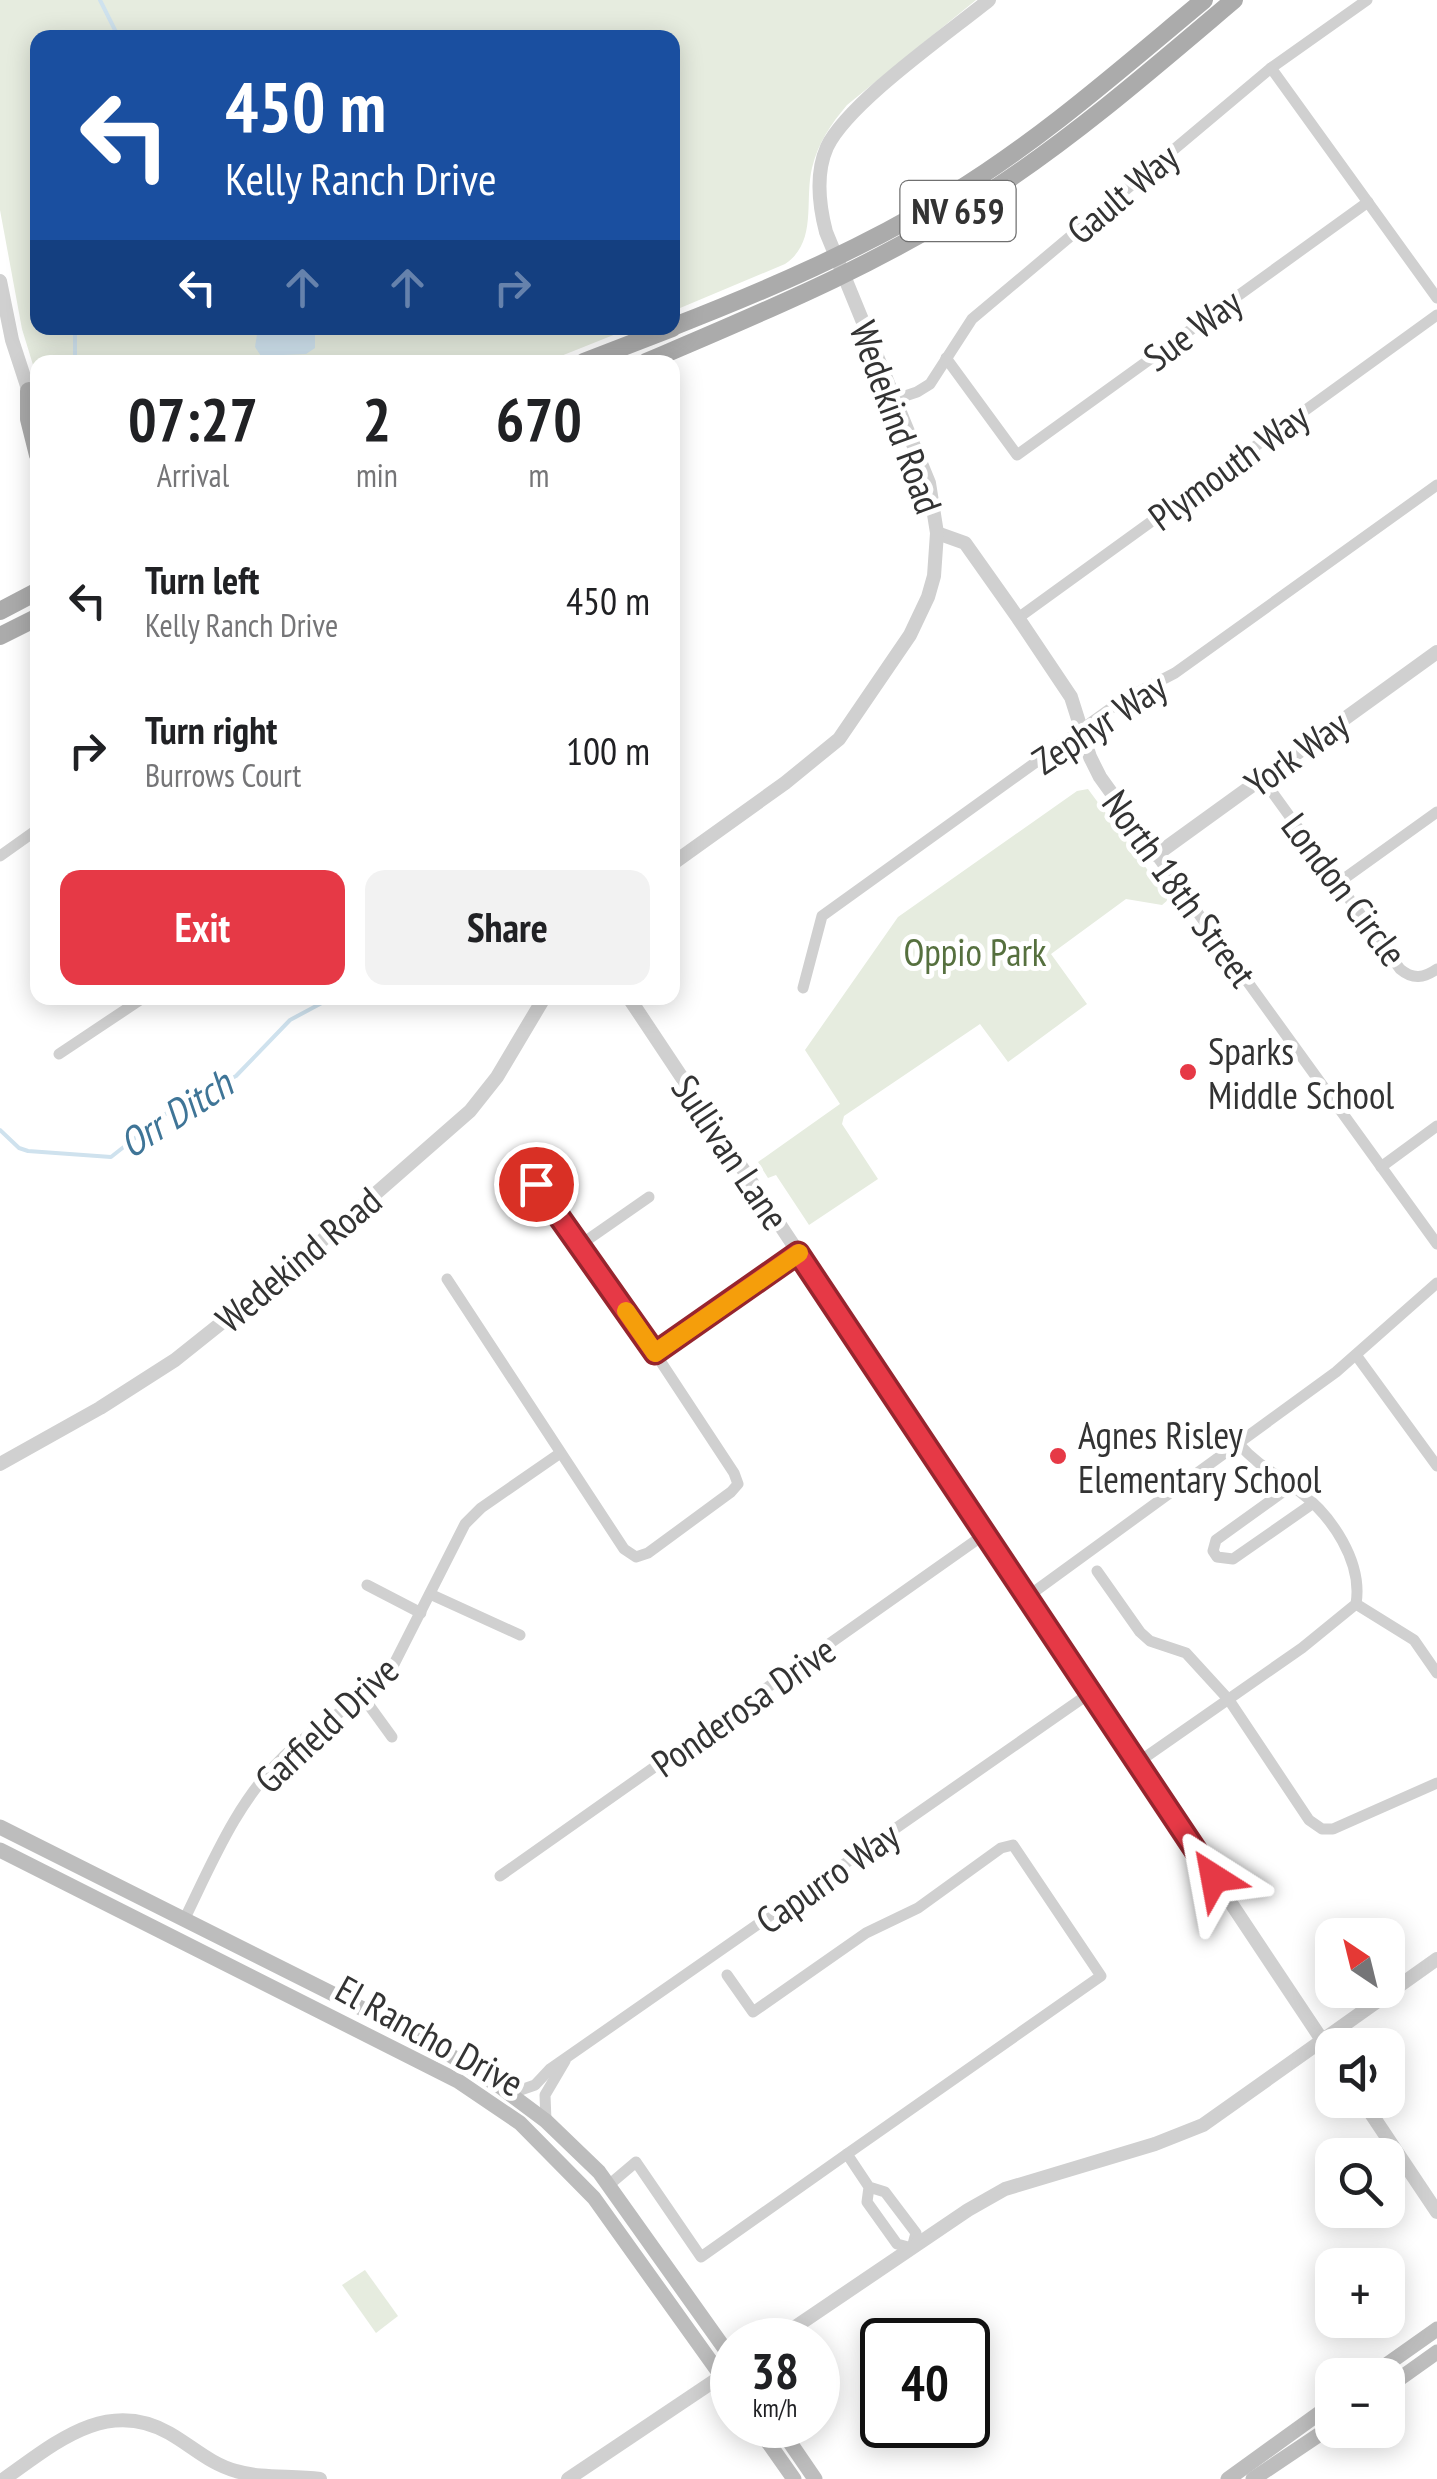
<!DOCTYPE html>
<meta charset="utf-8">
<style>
:root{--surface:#fff;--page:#f2f2f2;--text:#202124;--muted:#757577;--accent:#e63946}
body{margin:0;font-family:"PT Sans Narrow",sans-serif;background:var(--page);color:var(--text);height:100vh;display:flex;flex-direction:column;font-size:38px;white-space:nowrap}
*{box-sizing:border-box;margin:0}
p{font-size:32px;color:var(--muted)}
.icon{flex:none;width:55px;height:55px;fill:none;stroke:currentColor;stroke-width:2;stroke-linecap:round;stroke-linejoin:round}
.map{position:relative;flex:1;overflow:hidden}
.side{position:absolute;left:30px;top:355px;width:650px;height:650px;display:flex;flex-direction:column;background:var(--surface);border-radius:20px;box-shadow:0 5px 25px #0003}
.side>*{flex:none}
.hud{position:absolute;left:30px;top:30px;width:650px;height:305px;border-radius:20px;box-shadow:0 5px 25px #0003;background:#1a4fa0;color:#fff;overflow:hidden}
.needle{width:65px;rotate:325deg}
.tools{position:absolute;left:1315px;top:1918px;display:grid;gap:20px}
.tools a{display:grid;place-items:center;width:90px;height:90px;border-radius:20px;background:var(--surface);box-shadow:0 5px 25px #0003;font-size:50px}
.speed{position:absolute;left:710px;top:2318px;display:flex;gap:20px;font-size:50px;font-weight:700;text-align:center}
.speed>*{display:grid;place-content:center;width:130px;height:130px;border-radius:50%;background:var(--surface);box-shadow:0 5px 25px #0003;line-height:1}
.speed small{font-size:25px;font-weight:400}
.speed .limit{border:5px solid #111;border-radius:15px;background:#fff;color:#111}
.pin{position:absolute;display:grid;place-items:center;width:85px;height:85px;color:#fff;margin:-42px;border:5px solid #fff;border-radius:50%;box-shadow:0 2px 10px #0007}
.me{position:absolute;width:110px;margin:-55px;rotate:326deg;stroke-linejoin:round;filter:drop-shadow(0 0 8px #0008)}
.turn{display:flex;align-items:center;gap:35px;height:210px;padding:0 30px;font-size:45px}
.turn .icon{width:130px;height:130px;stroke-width:2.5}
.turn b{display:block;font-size:70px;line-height:85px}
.lanes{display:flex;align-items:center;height:95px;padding:0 30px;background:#0003;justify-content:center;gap:50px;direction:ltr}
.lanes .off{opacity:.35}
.eta{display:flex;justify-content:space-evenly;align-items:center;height:170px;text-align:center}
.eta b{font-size:60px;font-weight:700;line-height:70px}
.cta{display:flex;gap:20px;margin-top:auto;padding:20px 30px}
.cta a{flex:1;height:115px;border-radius:20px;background:var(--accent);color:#fff;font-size:40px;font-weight:700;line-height:115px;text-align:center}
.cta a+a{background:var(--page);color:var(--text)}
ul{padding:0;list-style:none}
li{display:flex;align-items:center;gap:30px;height:150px;padding:0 30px}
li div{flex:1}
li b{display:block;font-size:38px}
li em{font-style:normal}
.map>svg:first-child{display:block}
.green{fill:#e6ecdf}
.water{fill:#cfe2ee}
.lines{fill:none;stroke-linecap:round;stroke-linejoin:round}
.stream{stroke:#cfe2ee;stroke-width:4}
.minor{stroke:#d0d0d0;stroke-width:11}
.tertiary{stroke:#d0d0d0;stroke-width:14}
.secondary{stroke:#bdbdbd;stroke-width:15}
.primary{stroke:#ababab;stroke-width:18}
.route-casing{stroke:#96252e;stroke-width:25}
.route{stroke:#e63946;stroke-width:18}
.slow{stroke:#f59e0b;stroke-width:18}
.poi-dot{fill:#e63946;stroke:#fff;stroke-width:4}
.labels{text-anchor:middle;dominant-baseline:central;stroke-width:10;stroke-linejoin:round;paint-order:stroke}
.shield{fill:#fff;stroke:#707070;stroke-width:2.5}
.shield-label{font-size:35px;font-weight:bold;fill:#333}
.street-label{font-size:38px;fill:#333;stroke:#fff}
.park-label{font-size:38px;fill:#56703f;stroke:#fff}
.poi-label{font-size:38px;fill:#333;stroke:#fff;text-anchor:start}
.water-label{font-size:40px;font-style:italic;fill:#3f7597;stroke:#fff}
</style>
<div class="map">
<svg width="1437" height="2479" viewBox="0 0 1437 2479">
<rect width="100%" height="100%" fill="#fff"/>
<!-- green -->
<g class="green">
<path d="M0,0H976L847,105C831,124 818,143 812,168C804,201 818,242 785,264L673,311L672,38H38V328H631L546,362H38L37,378L22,329L0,210Z"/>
<polygon points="1088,789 1169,899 1162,905 1126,899 1051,954 1087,1004 1008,1062 980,1024 844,1116 842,1124 878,1179 809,1225 776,1175 768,1178 758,1162 840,1104 805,1050 898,917 1077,791"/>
<polygon points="365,2270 398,2316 376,2333 342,2285"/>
</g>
<!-- water -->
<polygon class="water" points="258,328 315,328 315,348 306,354 261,356 255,347"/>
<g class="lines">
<!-- stream -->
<g class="stream">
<polyline points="100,0 119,38"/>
<polyline points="75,328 75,362"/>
<polyline points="0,1130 19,1148 28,1151 111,1157 168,1112 236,1076 290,1020 331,998"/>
</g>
<!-- minor -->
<g class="minor">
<polyline points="1271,68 1437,298"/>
<polyline points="946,358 1017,455 1368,202"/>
<polyline points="896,399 917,392 930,384 972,319 1271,68 1367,0"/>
<polyline points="1018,618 1437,315"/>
<path d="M1262,778L1400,969C1413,980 1424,978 1437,969"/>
<polyline points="1156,855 1437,1244"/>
<polyline points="0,856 38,829"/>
<polyline points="1338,883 1437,812"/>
<polyline points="803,988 822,916 1121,701 1175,673 1437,485"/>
<polyline points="59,1054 143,998"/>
<polyline points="1381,1167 1437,1126"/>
<polyline points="580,1245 649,1197"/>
<polyline points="447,1279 624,1549 636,1557 648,1553 731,1492 738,1484 734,1473 655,1353 536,1184"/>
<polyline points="655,1353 799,1253"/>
<polyline points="1356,1355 1437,1466"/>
<polyline points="1291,1486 1216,1540 1213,1551 1217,1557 1233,1559 1312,1504"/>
<polyline points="1097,1571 1140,1632 1150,1641 1186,1653 1229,1700 1309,1820 1322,1829 1333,1829 1437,1783"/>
<polyline points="367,1585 421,1613"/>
<polyline points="430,1594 520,1635"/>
<polyline points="1027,1597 1336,1372 1437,1283"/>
<polyline points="1356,1604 1414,1640 1437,1673"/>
<polyline points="363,1697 392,1737"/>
<path d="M1137,1763L1302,1648L1356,1604C1363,1562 1332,1516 1299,1491C1276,1474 1258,1466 1238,1443"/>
<polyline points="500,1876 985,1534"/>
<path d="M184,1920C212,1863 237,1801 284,1756C312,1729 346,1709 377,1687L389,1674L465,1524L481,1508L559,1454"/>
<polyline points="727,1975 753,2012 866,1933 918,1908 1001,1848 1013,1845 1101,1976 847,2154"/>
<polyline points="509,2094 535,2085 550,2069 1090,1693"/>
<polyline points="546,2121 545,2095 565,2061"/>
<polyline points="610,2184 636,2162 701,2257 847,2154 869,2187 885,2192 916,2233 912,2248 897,2244 867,2202 869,2187"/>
</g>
<!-- tertiary -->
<g class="tertiary">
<polyline points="0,281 12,340 31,398"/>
<polyline points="937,533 965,543 1018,618 1071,697 1090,757 1100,777 1156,855 1437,652"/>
<path d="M672,864L785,783L839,739L910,635L928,597L934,576L937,533L929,483L826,232C819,205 815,174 827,147C848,103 947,34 989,0"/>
<polyline points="629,998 1332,2055"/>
<polyline points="0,1464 100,1408 175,1360 294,1265 470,1111 497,1077 544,998"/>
<polyline points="1362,2100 1437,2212"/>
<polyline points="776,2340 968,2210 1005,2189 1155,2144 1203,2125 1437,1959"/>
<path d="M4,2479C54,2444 106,2397 169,2433C192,2446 210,2464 236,2471C263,2479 292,2475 320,2479"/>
<polyline points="568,2479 732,2369"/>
</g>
<!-- secondary -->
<g class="secondary">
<polyline points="0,1827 389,2022 442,2050 502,2088 546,2121 599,2172 732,2359"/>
<polyline points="0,1850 458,2081 520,2123 594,2198 732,2391"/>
<polyline points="1372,2375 1437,2329"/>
<polyline points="1388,2387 1437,2352"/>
<polyline points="756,2425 794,2479"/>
<polyline points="778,2425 815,2479"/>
<polyline points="1228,2479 1332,2404"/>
<polyline points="1253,2479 1332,2426"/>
</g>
<!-- primary -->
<g class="primary">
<path d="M672,327C767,290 862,249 949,196C1041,140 1122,68 1204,0"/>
<polyline points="584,362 672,328"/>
<path d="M646,362C766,311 885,262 994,189C1079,133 1156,66 1234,0"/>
<polyline points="29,391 29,419 38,455"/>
<polyline points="0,611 38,591"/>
<polyline points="0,636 38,617"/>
</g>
</g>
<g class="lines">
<!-- route casing -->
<g class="route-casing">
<polyline id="route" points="536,1184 655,1353 798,1253 1214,1878"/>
</g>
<!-- route -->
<use href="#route" class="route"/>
<!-- slow -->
<polyline class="slow" points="626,1311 655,1353 799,1253"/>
</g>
<!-- markers -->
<g class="poi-dot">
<circle cx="1188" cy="1072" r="10"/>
<circle cx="1058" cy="1456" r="10"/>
</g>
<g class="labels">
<!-- shield labels -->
<rect class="shield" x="900.5" y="181" width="115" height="60" rx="8"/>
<g class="shield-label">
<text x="958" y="211">NV 659</text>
</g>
<!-- street labels -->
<g class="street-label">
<text transform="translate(1122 193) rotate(-40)">Gault Way</text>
<text transform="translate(1192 329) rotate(-36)">Sue Way</text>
<text transform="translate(897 417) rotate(70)">Wedekind Road</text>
<text transform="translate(1228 466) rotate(-36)">Plymouth Way</text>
<text transform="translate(1099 723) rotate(-33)">Zephyr Way</text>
<text transform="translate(1296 753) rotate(-36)">York Way</text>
<text transform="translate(1180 888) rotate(54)">North 18th Street</text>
<text transform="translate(1345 889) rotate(53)">London Circle</text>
<text transform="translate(731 1152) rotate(56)">Sullivan Lane</text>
<text transform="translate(298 1259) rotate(-40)">Wedekind Road</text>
<text transform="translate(743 1706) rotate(-35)">Ponderosa Drive</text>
<text transform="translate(326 1724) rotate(-43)">Garfield Drive</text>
<text transform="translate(827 1877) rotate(-35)">Capurro Way</text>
<text transform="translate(430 2035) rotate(29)">El Rancho Drive</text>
</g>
<!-- park labels -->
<g class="park-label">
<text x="975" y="951">Oppio Park</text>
</g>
<!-- poi labels -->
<g class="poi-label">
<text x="1208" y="1050">Sparks<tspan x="1208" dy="44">Middle School</tspan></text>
<text x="1078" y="1434">Agnes Risley<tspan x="1078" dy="44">Elementary School</tspan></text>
</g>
<!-- water labels -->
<g class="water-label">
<text transform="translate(175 1113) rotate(-33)">Orr Ditch</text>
</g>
</g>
</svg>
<div class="tools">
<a><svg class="needle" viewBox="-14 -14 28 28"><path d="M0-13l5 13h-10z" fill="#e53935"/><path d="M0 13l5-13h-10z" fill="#757577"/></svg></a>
<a><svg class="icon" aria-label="sound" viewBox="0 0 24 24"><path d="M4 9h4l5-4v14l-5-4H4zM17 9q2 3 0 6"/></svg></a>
<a><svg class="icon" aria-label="search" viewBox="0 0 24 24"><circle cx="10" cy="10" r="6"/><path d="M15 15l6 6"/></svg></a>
<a>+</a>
<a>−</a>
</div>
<div class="speed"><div>38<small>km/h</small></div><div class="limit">40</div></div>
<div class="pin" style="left:536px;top:1184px;background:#d93025"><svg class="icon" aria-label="arrive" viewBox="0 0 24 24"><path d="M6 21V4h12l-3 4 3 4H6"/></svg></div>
<svg class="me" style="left:1214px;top:1878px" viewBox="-20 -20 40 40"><path d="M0-17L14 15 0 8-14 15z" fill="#e63946" stroke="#fff" stroke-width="4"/></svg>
<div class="hud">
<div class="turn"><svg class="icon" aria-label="left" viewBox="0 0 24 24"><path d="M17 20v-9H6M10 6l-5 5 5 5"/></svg><div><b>450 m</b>Kelly Ranch Drive</div></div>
<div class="lanes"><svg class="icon" aria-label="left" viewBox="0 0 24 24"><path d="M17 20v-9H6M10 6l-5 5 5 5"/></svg><svg class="icon off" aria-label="ahead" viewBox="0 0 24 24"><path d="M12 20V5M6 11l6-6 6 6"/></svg><svg class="icon off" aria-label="ahead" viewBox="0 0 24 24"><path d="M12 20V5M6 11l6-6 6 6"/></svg><svg class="icon off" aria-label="right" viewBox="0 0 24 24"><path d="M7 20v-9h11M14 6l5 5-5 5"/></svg></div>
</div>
<section class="side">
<div class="eta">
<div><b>07:27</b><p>Arrival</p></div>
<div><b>2</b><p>min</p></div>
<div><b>670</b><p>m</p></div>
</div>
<ul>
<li><svg class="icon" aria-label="left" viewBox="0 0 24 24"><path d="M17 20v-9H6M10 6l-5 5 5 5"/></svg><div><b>Turn left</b><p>Kelly Ranch Drive</p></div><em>450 m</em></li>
<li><svg class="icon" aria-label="right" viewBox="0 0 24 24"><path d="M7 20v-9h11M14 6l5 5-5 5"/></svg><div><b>Turn right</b><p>Burrows Court</p></div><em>100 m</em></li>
</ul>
<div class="cta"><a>Exit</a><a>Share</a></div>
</section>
</div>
